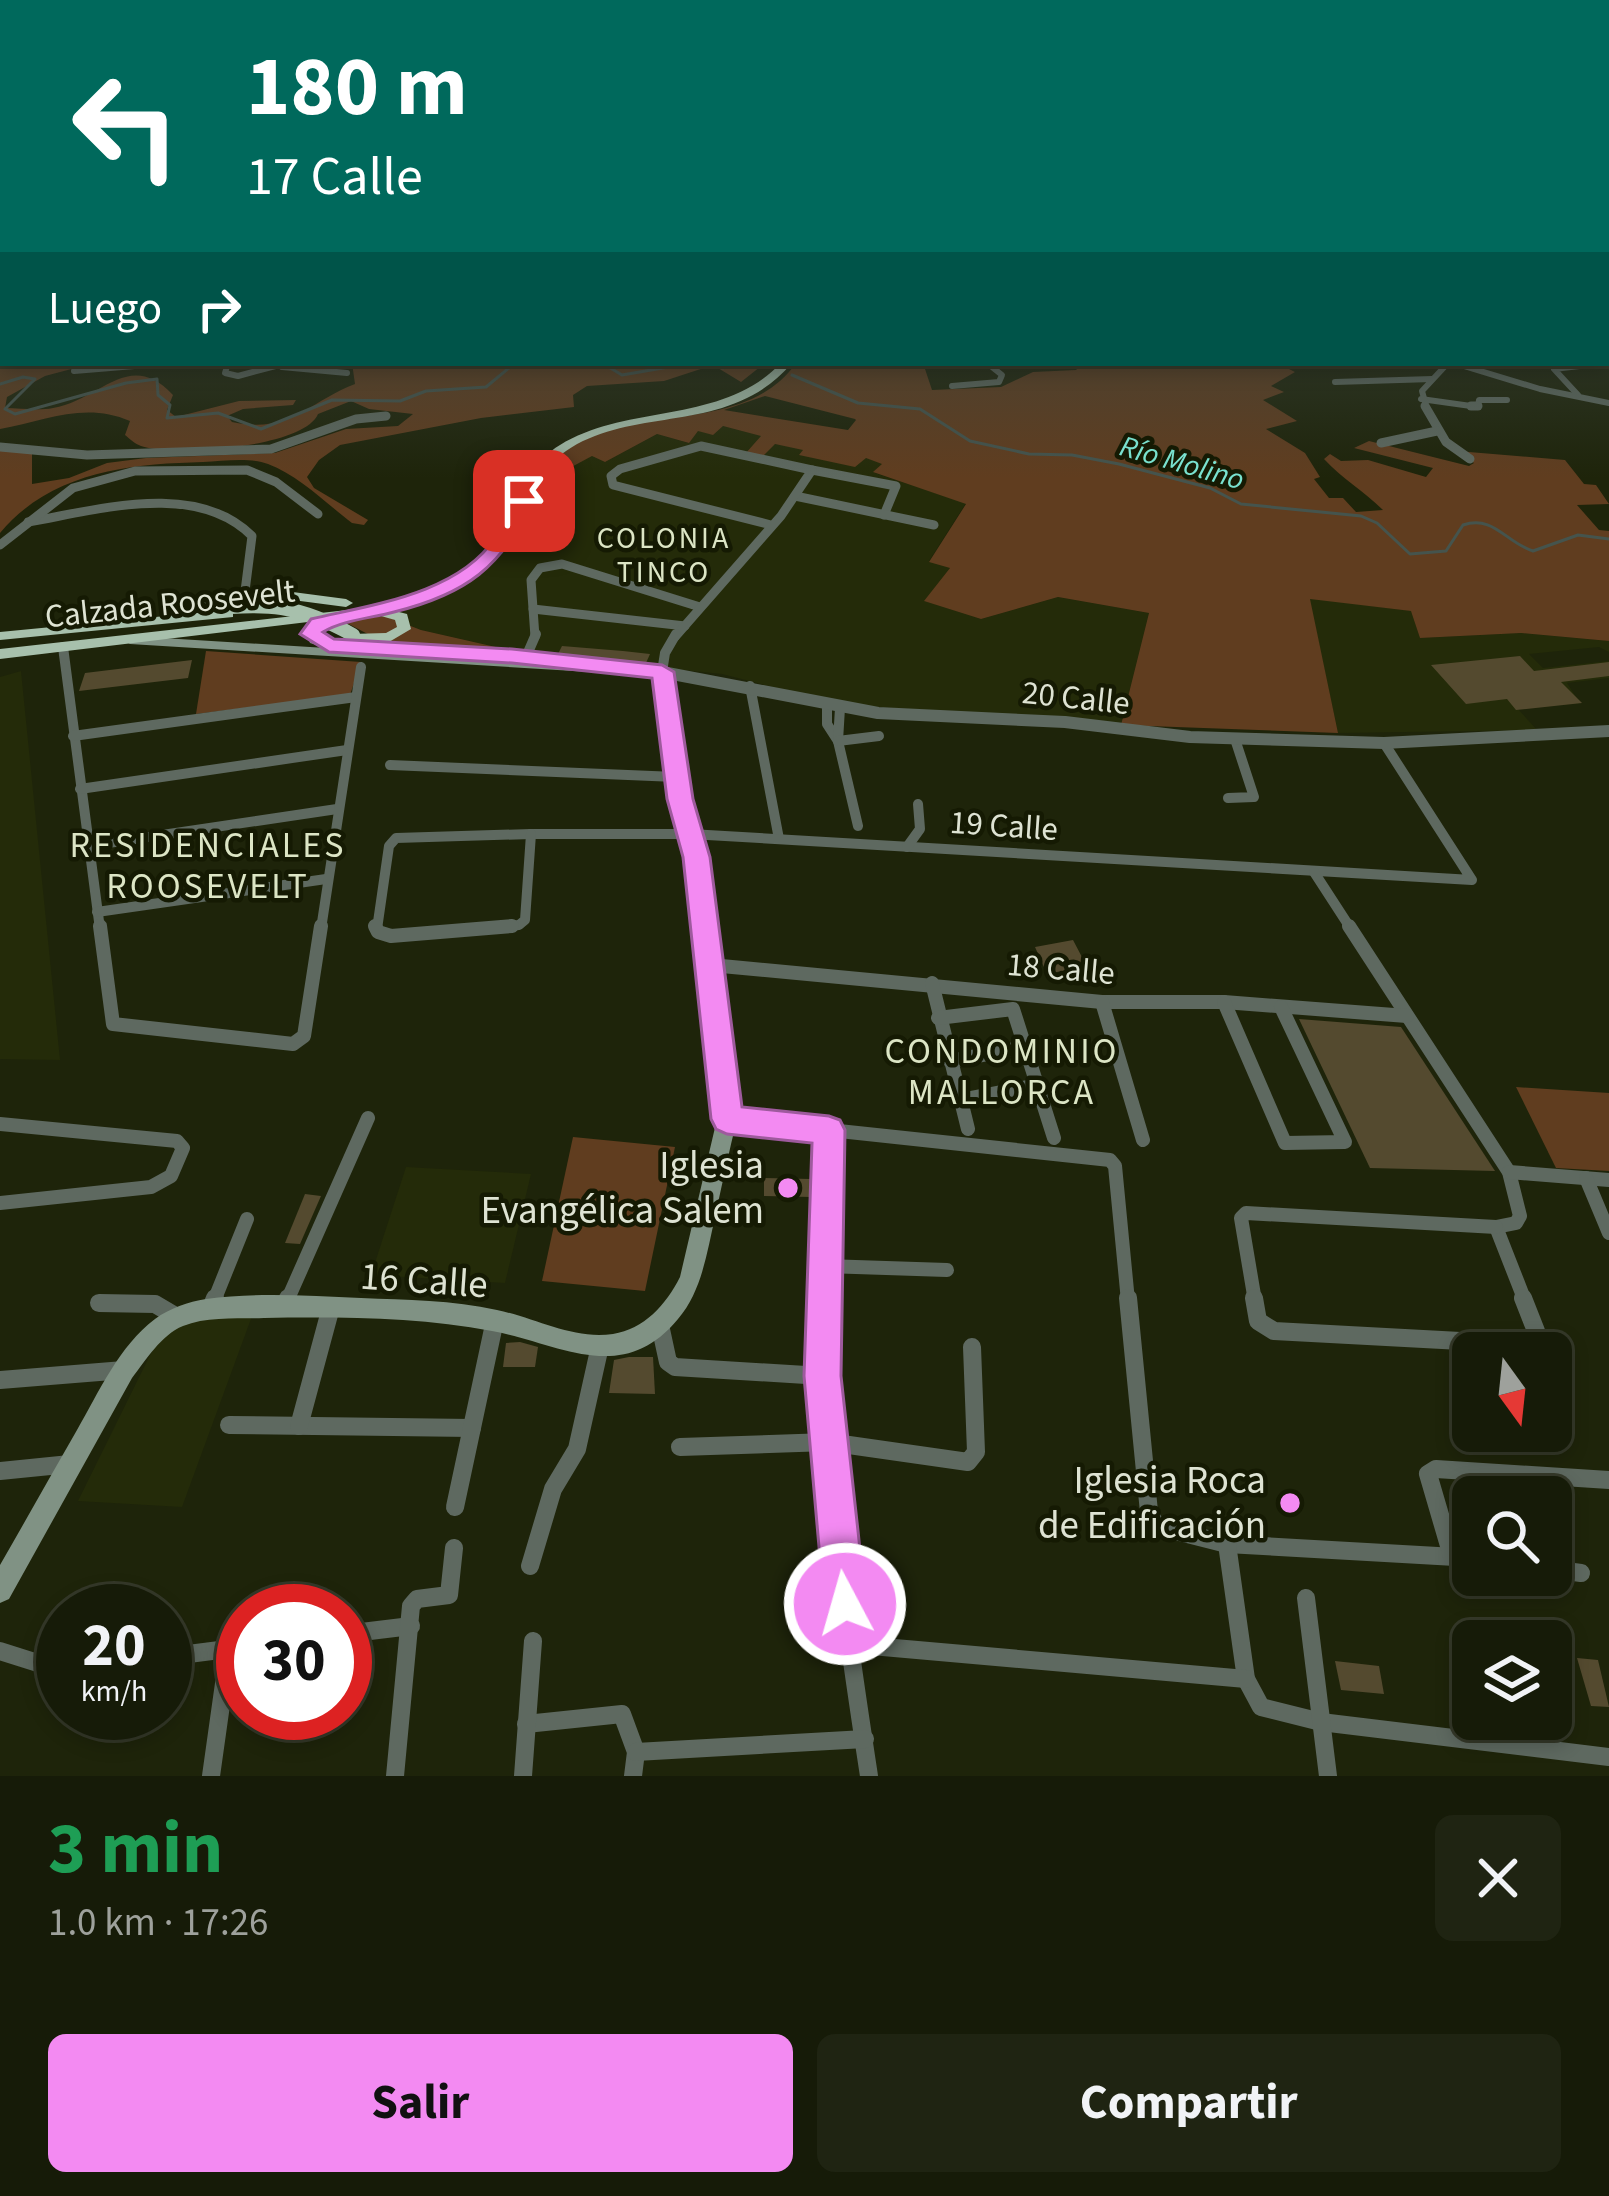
<!DOCTYPE html>
<html lang="es">
<meta charset="utf-8">
<style>
:root{--surface:#161b08;--page:#1f2412;--text:#f1f3f6;--muted:#9ea19c;--line:#353929;--accent:#f38af2}
body{margin:0;font-family:"Source Sans 3",sans-serif;background:var(--page);color:var(--text);height:100vh;display:flex;flex-direction:column;font-size:45px;white-space:nowrap}
*{box-sizing:border-box;margin:0}
p{font-size:39px;color:var(--muted)}
.icon{flex:none;width:66px;height:66px;fill:none;stroke:currentColor;stroke-width:2;stroke-linecap:round;stroke-linejoin:round}
.map{position:relative;height:1776px;overflow:hidden}
.details{display:flex;flex-direction:column;background:var(--surface);flex:1}
.details>*{flex:none}
.top-card{position:absolute;left:0px;top:0px;width:1611px;height:366px;box-shadow:0 6px 18px #0003,0 0 0 3px var(--line);background:#00695c;color:#fff;overflow:hidden}
.needle{width:78px;rotate:165deg}
.buttons{position:absolute;left:1452px;top:1332px;display:grid;gap:24px}
.buttons a{display:grid;place-items:center;width:120px;height:120px;border-radius:18px;background:var(--surface);box-shadow:0 6px 18px #0003,0 0 0 3px var(--line);font-size:60px}
.speed{position:absolute;left:36px;top:1584px;display:flex;gap:24px;font-size:60px;font-weight:700;text-align:center}
.speed>*{display:grid;place-content:center;width:156px;height:156px;border-radius:50%;background:var(--surface);box-shadow:0 6px 18px #0003,0 0 0 3px var(--line);line-height:1}
.speed small{font-size:30px;font-weight:400}
.speed .limit{border:18px solid #d22;background:#fff;color:#111}
.pin{position:absolute;display:grid;place-items:center;width:102px;height:102px;color:#fff;margin:-51px;border-radius:24px;box-shadow:0 6px 18px #0006}
.me{position:absolute;width:132px;margin:-66px;rotate:354deg;stroke-linejoin:round;filter:drop-shadow(0 0 9px #0008)}
.turn{display:flex;align-items:center;gap:42px;height:252px;padding:0 48px;font-size:54px}
.turn .icon{width:156px;height:156px;stroke-width:2.5}
.turn b{display:block;font-size:84px;line-height:102px}
.then{display:flex;align-items:center;height:114px;padding:0 48px;background:#0003;gap:24px;font-size:45px}
.round{display:grid;place-items:center;flex:none;width:126px;height:126px;border-radius:18px;background:var(--page)}
.overview{display:flex;align-items:center;justify-content:space-between;height:204px;padding:0 48px}
h1{font-size:72px;font-weight:700;line-height:90px;color:#1e9e55}
.primary-button{display:flex;gap:24px;margin-top:auto;padding:24px 48px}
.primary-button a{flex:1;height:138px;border-radius:18px;background:var(--accent);color:#111;font-size:48px;font-weight:700;line-height:138px;text-align:center}
.primary-button a+a{background:var(--page);color:var(--text)}
.map>svg:first-child{display:block}
.built{fill:#242b09}
.green{fill:#603d1f;fill-rule:evenodd}
.lines{fill:none;stroke-linecap:round;stroke-linejoin:round}
.stream{stroke:#45544d;stroke-width:3}
.building{fill:#544a2f}
.minor-far4{stroke:#5e6960;stroke-width:6}
.minor-far3{stroke:#5e6960;stroke-width:9}
.minor-far2{stroke:#5e6960;stroke-width:10}
.minor-far1{stroke:#5e6960;stroke-width:14}
.minor{stroke:#5e6960;stroke-width:18}
.tertiary{stroke:#5e6960;stroke-width:12}
.secondary{fill:#809284;fill-rule:evenodd}
.trunk{fill:#a7c0ac;fill-rule:evenodd}
.trunk-bridge{stroke:#a7c0ac;stroke-width:14}
.route{fill:#f38af2;stroke:#9e5a9d;stroke-width:3}
.poi-dot{fill:#f38af2;stroke:#151a03;stroke-width:4.5}
.labels{text-anchor:middle;dominant-baseline:central;stroke-width:9;stroke-linejoin:round;paint-order:stroke}
.far-water-label{font-size:30px;font-style:italic;fill:#79e1cf;stroke:#151a03}
.far-neighbourhood-label{font-size:30px;letter-spacing:3px;fill:#dce5c5;stroke:#151a03}
.street-label{font-size:33px;fill:#dee3d3;stroke:#151a03}
.neighbourhood-label{font-size:36px;letter-spacing:3px;fill:#dce5c5;stroke:#151a03}
.near-poi-label{font-size:39px;fill:#dee3d3;stroke:#151a03;text-anchor:end}
.near-street-label{font-size:39px;fill:#dee3d3;stroke:#151a03}
</style>
<div class="map">
<svg width="1609" height="1776" viewBox="0 0 1609 1776">
<rect width="100%" height="100%" fill="#1e240a"/>
<!-- built -->
<g class="built">
<polygon points="723,426 762,436 746,453 775,444 865,457 883,464 875,473 966,503 929,561 950,568 925,601 981,619 1058,597 1149,613 1121,725 840,704 722,674 526,654 421,630 385,616 468,584 497,559 515,532 521,532 553,477 593,455 605,462 657,434 688,443 698,431"/>
<polygon points="1309,598 1412,611 1420,638 1521,633 1609,641 1609,652 1599,647 1529,654 1543,668 1609,661 1609,678 1567,683 1580,703 1518,709 1537,730 1338,733"/>
<polygon points="21,671 60,1060 0,1059 0,677"/>
<polygon points="406,1167 531,1174 505,1283 371,1275"/>
<polygon points="194,1315 252,1316 182,1507 78,1501 158,1339"/>
</g>
<!-- green -->
<g class="green">
<path d="M0,332L3,363H94L45,376L7,397L5,408C20,408 38,411 53,408C101,400 129,348 173,395L167,410L176,417L239,401L296,400L293,405L243,409L227,416L232,422C291,434 306,403 355,384L352,363H765L741,382L713,365L664,381L587,386L573,395L574,407L481,418L340,445L319,460L307,477L314,488L368,520L364,525L352,523C327,504 298,475 268,464C250,457 223,461 203,462C128,464 51,472 0,533V450L32,453V484L69,478L107,463L146,458L275,453L346,429L398,426L413,414L369,409L351,401L318,414C304,448 173,457 141,446C135,444 130,439 125,435L130,421C85,401 44,421 0,429Z"/>
<path d="M796,363H923L932,390L1001,387L1033,372L1076,370L1083,363H1293L1285,367L1295,372L1271,386L1284,392L1263,400L1297,421L1266,429L1305,453L1320,477L1314,479L1329,498H1343L1356,512L1383,510C1364,491 1341,478 1324,459L1330,454L1341,461L1368,460L1426,477L1433,468L1354,448L1369,441L1469,466L1474,463L1457,451L1565,460L1584,484L1596,485L1609,504L1577,505L1599,530L1609,531V641L1521,633L1420,638L1411,611L1310,599L1338,733L1121,725L1149,613L1058,597L981,619L924,601L950,568L929,562L966,504L873,472L882,464L866,458L855,467L799,455L803,450L775,444L762,457L745,454L761,436L723,426L713,435L698,431L689,443L657,434L605,462L592,456L553,477L521,532H515C527,510 537,474 555,458C621,398 742,440 796,363ZM765,396L855,419L856,420L848,430L724,410Z"/>
<polygon points="385,616 421,630 526,654 379,640 343,621"/>
<polygon points="206,651 361,662 350,695 196,714"/>
<polygon points="1516,1087 1609,1093 1609,1171 1556,1168"/>
<polygon points="573,1137 675,1147 645,1291 542,1281"/>
</g>
<g class="lines">
<!-- stream -->
<g class="stream">
<polyline points="602,363 622,375 692,363"/>
<polyline points="708,363 723,368 733,363"/>
<polyline points="763,363 771,364"/>
<path d="M792,375L858,403L920,409L970,441L1029,454L1072,455L1119,464L1210,488L1241,504L1361,516L1377,523L1410,554L1446,551L1463,525C1494,515 1505,542 1533,551L1578,535L1609,539"/>
<polyline points="0,384 23,377 35,379 5,409 15,414 126,383 157,379 158,395 170,405 167,418 218,413 261,429 332,400 400,401 426,391 486,387 515,363"/>
</g>
</g>
<!-- building -->
<g class="building">
<polygon points="562,646 623,651 650,654 646,663 557,656"/>
<polygon points="1520,656 1534,671 1609,662 1609,676 1561,682 1582,703 1516,710 1507,699 1466,704 1431,665"/>
<polygon points="192,660 188,678 79,691 85,673"/>
<polygon points="1073,940 1094,980 1079,983 1072,969 1047,974 1035,947"/>
<polygon points="1299,1019 1401,1027 1495,1171 1370,1168"/>
<polygon points="764,1178 811,1179 811,1197 764,1196"/>
<polygon points="305,1194 321,1196 300,1244 285,1243"/>
<polygon points="520,1342 538,1347 535,1367 503,1367 506,1343"/>
<polygon points="629,1357 653,1357 655,1394 609,1393 614,1360"/>
<polygon points="1577,1658 1598,1660 1609,1707 1591,1706"/>
<polygon points="1335,1661 1379,1666 1384,1694 1341,1690"/>
</g>
<g class="lines">
<!-- minor-far4 -->
<g class="minor-far4">
<polyline points="187,363 228,363"/>
<polyline points="228,363 225,373 238,376 287,363"/>
<polyline points="1454,363 1540,389 1609,403"/>
<polyline points="282,367 347,373"/>
<polyline points="74,371 171,363"/>
<polyline points="1335,382 1432,379"/>
<polyline points="952,386 999,382 1002,375 987,363"/>
<polyline points="1578,395 1554,369 1588,365"/>
<polyline points="1421,399 1478,407 1479,400 1507,400"/>
<polyline points="1427,409 1422,391 1448,363"/>
</g>
<!-- minor-far3 -->
<g class="minor-far3">
<polyline points="1425,406 1446,442 1470,459"/>
<polyline points="1471,406 1478,406"/>
<polyline points="1381,443 1437,431"/>
<polyline points="0,447 87,455 271,449 356,419 386,416"/>
<polyline points="812,470 896,486 884,515"/>
<polyline points="795,496 934,525"/>
<path d="M28,522C98,510 196,480 252,536L244,599"/>
<polyline points="0,545 73,488 135,471 247,470 276,482 318,514"/>
<polyline points="533,609 685,626"/>
<polyline points="535,637 531,580 540,568 562,564 700,607"/>
<polyline points="675,637 781,516 812,470 701,446 620,469 611,476 613,485 771,525"/>
</g>
<!-- minor-far2 -->
<g class="minor-far2">
<polyline points="63,647 100,929"/>
<polyline points="526,657 536,634"/>
<polyline points="662,672 665,653 676,634"/>
<polyline points="750,686 779,839"/>
<polyline points="827,705 827,724 838,741"/>
<polyline points="840,708 838,741 858,826"/>
<polyline points="73,736 356,697"/>
<polyline points="838,741 879,736"/>
<polyline points="390,765 676,777"/>
<polyline points="80,789 347,750"/>
<polyline points="1228,798 1254,797 1235,739"/>
<polyline points="531,834 690,834 1472,880 1384,743"/>
<polyline points="88,846 337,809"/>
<polyline points="907,847 920,829 918,804"/>
<polyline points="1314,872 1351,929"/>
<polyline points="97,912 326,879"/>
<polyline points="321,929 361,667"/>
<polyline points="377,929 389,846 396,838 531,834"/>
<polyline points="478,929 519,925 525,920 531,834"/>
</g>
<!-- minor-far1 -->
<g class="minor-far1">
<polyline points="100,926 113,1024 293,1044 304,1036 321,926"/>
<polyline points="375,926 378,932 391,936 512,926"/>
<polyline points="1349,926 1509,1172 1520,1216 1516,1223 1496,1227"/>
<polyline points="711,965 1102,1002 1224,1002 1407,1016"/>
<polyline points="932,983 968,1129"/>
<polyline points="1102,1002 1143,1140"/>
<polyline points="1224,1002 1285,1143 1345,1142 1281,1007"/>
<polyline points="938,1018 1013,1009 1054,1138"/>
<polyline points="950,1061 1026,1047"/>
<polyline points="960,1100 1038,1085"/>
<polyline points="727,1119 1110,1160 1115,1166 1128,1301"/>
<polyline points="0,1124 177,1141 183,1148 171,1176 151,1187 0,1203"/>
<polyline points="1509,1172 1609,1180"/>
<polyline points="1586,1178 1609,1233"/>
<polyline points="1496,1227 1525,1301"/>
<polyline points="825,1266 947,1270"/>
<polyline points="214,1301 247,1219"/>
<polyline points="287,1301 368,1118"/>
<polyline points="824,1301 829,1130"/>
<polyline points="1255,1301 1241,1218 1246,1213 1496,1227"/>
</g>
<!-- minor -->
<g class="minor">
<path d="M824,1298C820,1457 845,1619 869,1776"/>
<polyline points="1128,1298 1149,1512 1156,1526 1227,1544 1473,1558"/>
<polyline points="1254,1298 1258,1321 1274,1331 1534,1345 1536,1331 1523,1298"/>
<polyline points="99,1303 155,1304 177,1317"/>
<polyline points="211,1308 215,1298"/>
<polyline points="284,1308 288,1298"/>
<polyline points="660,1325 668,1362 675,1367 822,1376"/>
<polyline points="0,1380 124,1370"/>
<polyline points="229,1425 472,1428"/>
<polyline points="299,1426 330,1311"/>
<polyline points="680,1447 828,1442 968,1462 976,1452 972,1347"/>
<polyline points="0,1471 70,1464"/>
<polyline points="455,1507 495,1320"/>
<polyline points="1227,1544 1246,1679 1261,1707 1321,1722 1609,1757"/>
<polyline points="1452,1556 1428,1474 1436,1469 1609,1480"/>
<polyline points="530,1566 553,1489 577,1449 600,1346"/>
<polyline points="1551,1569 1581,1573"/>
<polyline points="1306,1598 1328,1776"/>
<polyline points="345,1634 411,1626"/>
<polyline points="849,1644 1246,1679"/>
<polyline points="0,1651 63,1671"/>
<polyline points="165,1657 243,1647"/>
<polyline points="526,1724 622,1714 636,1752 633,1776"/>
<polyline points="636,1752 865,1739"/>
<polyline points="211,1776 229,1648"/>
<polyline points="395,1776 411,1606 417,1599 449,1595 454,1548"/>
<polyline points="523,1776 533,1641"/>
</g>
<!-- tertiary -->
<polyline class="tertiary" points="662,672 878,713 1065,722 1190,737 1384,743 1609,731"/>
<!-- secondary -->
<path class="secondary" d="M337,614L344,618L342,621L319,632L321,637L339,645L336,648L662,668L669,672L688,799L705,857L737,1097V1119C729,1152 722,1184 715,1217C707,1252 702,1291 678,1319C622,1387 559,1343 492,1331C419,1317 339,1317 264,1318C239,1319 207,1316 183,1326C161,1335 146,1360 132,1378L9,1599L0,1603V1565C26,1520 51,1475 77,1430C99,1392 119,1346 155,1319C170,1308 188,1302 206,1299C256,1292 310,1296 361,1298C406,1300 453,1300 497,1310C536,1318 573,1340 613,1334C644,1329 666,1305 680,1277L717,1119V1097L689,857L672,799L656,676L130,644L123,640L130,636L326,648L310,643L305,630Z"/>
<!-- trunk -->
<g class="trunk">
<path d="M781,363H792C729,437 635,404 566,451C542,467 534,495 522,520C498,574 446,597 391,610L407,614L411,629L389,642L351,640V634L386,633L397,627L395,620L374,614L0,659V649L347,610C406,600 473,584 505,528C522,500 529,463 560,445C629,403 722,425 781,363Z"/>
<polygon points="285,591 346,599 353,603 346,607 285,599 214,607 207,603 214,599"/>
<polygon points="228,610 233,611 233,617 0,640 0,632"/>
</g>
<!-- trunk-bridge -->
<path class="trunk-bridge" d="M205,609C267,603 298,604 353,635"/>
</g>
<!-- sky -->
<linearGradient id="sky" x2="0" y2="1"><stop stop-color="#101406"/><stop offset="0.48" stop-color="#3b453e"/><stop offset="1" stop-color="#3b453e" stop-opacity="0"/></linearGradient>
<rect width="1609" height="478" fill="url(#sky)"/>
<!-- route -->
<path class="route" d="M518,497L534,501C501,567 467,594 394,612C372,618 343,620 323,632L334,639L512,649L662,665L674,672L693,799L710,857L742,1107L829,1116L840,1120L845,1130L841,1376L866,1604L860,1619L845,1625L830,1619L824,1604L804,1376L812,1143L727,1134L716,1129L711,1119L683,857L667,799L652,678L512,663L329,652L300,634L311,619C370,605 458,594 495,538C504,526 510,510 518,497Z"/>
<!-- markers -->
<g class="poi-dot">
<circle cx="788" cy="1188" r="12"/>
<circle cx="1290" cy="1503" r="12"/>
</g>
<g class="labels">
<!-- far-water labels -->
<g class="far-water-label">
<text transform="translate(1182 463) rotate(16)">Río Molino</text>
</g>
<!-- far-neighbourhood labels -->
<g class="far-neighbourhood-label">
<text x="664" y="538">COLONIA<tspan x="664" dy="34">TINCO</tspan></text>
</g>
<!-- street labels -->
<g class="street-label">
<text transform="translate(170 604) rotate(-6)">Calzada Roosevelt</text>
<text transform="translate(1076 698) rotate(6)">20 Calle</text>
<text transform="translate(1004 826) rotate(4)">19 Calle</text>
<text transform="translate(1061 969) rotate(5)">18 Calle</text>
</g>
<!-- neighbourhood labels -->
<g class="neighbourhood-label">
<text x="208" y="845">RESIDENCIALES<tspan x="208" dy="41">ROOSEVELT</tspan></text>
<text x="1002" y="1051">CONDOMINIO<tspan x="1002" dy="41">MALLORCA</tspan></text>
</g>
<!-- near-poi labels -->
<g class="near-poi-label">
<text x="764" y="1166">Iglesia<tspan x="764" dy="45">Evangélica Salem</tspan></text>
<text x="1266" y="1481">Iglesia Roca<tspan x="1266" dy="45">de Edificación</tspan></text>
</g>
<!-- near-street labels -->
<g class="near-street-label">
<text transform="translate(424 1281) rotate(4)">16 Calle</text>
</g>
</g>
</svg>
<div class="buttons">
<a><svg class="needle" viewBox="-14 -14 28 28"><path d="M0-13l5 13h-10z" fill="#e53935"/><path d="M0 13l5-13h-10z" fill="#9ea19c"/></svg></a>
<a><svg class="icon" aria-label="search" viewBox="0 0 24 24"><circle cx="10" cy="10" r="6"/><path d="M15 15l6 6"/></svg></a>
<a><svg class="icon" aria-label="layers" viewBox="0 0 24 24"><path d="M12 4l9 5-9 5-9-5zM3 14l9 5 9-5"/></svg></a>
</div>
<div class="speed"><div>20<small>km/h</small></div><div class="limit">30</div></div>
<div class="pin" style="left:524px;top:501px;background:#d93025"><svg class="icon" aria-label="arrive" viewBox="0 0 24 24"><path d="M6 21V4h12l-3 4 3 4H6"/></svg></div>
<svg class="me" style="left:845px;top:1604px" viewBox="-20 -20 40 40"><circle r="17" fill="#f38af2" stroke="#fff" stroke-width="3"/><path d="M0-11L8 9 0 5-8 9z" fill="#fff"/></svg>
<div class="top-card">
<div class="turn"><svg class="icon" aria-label="left" viewBox="0 0 24 24"><path d="M17 20v-9H6M10 6l-5 5 5 5"/></svg><div><b>180 m</b>17 Calle</div></div>
<div class="then">Luego<svg class="icon" aria-label="right" viewBox="0 0 24 24"><path d="M7 20v-9h11M14 6l5 5-5 5"/></svg></div>
</div>
</div>
<section class="details">
<div class="overview"><div><h1>3 min</h1><p>1.0 km · 17:26</p></div><a class="round"><svg class="icon" aria-label="close" viewBox="0 0 24 24"><path d="M6 6l12 12M18 6L6 18"/></svg></a></div>
<div class="primary-button"><a>Salir</a><a>Compartir</a></div>
</section>
